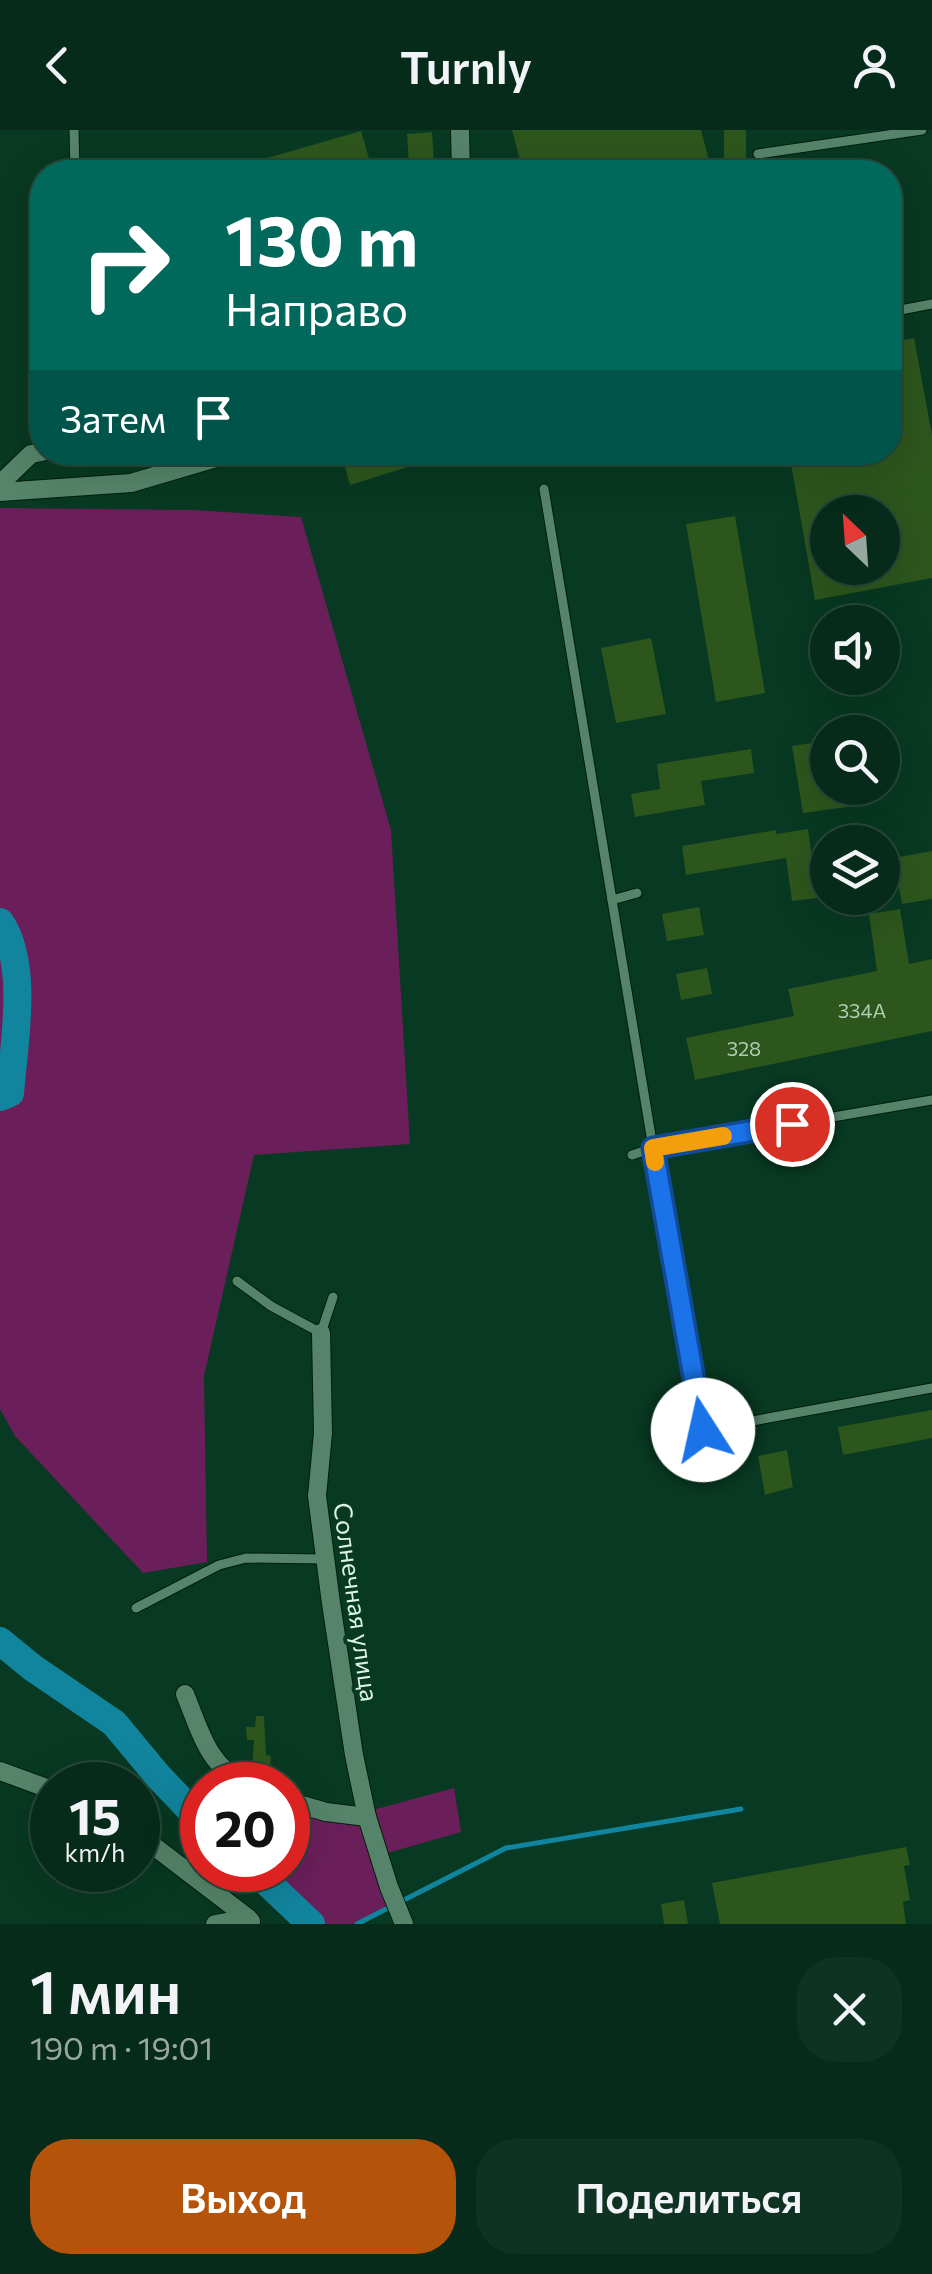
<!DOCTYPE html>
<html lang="ru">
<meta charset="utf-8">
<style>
:root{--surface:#062b1a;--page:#0f3323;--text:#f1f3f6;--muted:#98a7a2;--line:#274739;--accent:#b45309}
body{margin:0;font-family:Commissioner,sans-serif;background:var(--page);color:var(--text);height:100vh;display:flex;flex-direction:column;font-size:38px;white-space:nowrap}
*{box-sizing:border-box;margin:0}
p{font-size:32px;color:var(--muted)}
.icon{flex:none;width:55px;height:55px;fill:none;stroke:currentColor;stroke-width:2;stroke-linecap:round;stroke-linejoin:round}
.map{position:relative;height:1794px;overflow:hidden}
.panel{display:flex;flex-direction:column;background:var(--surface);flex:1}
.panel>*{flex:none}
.guide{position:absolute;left:30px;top:30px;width:872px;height:305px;border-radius:40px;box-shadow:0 10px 40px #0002,0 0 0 2px var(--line);background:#00695c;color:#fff;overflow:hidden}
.needle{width:65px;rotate:335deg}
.buttons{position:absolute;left:810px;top:365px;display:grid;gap:20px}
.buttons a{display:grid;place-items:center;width:90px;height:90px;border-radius:50%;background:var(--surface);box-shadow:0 10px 40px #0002,0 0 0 2px var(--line);font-size:50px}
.speed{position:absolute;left:30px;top:1632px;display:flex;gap:20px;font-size:50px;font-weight:700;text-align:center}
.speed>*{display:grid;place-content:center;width:130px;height:130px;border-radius:50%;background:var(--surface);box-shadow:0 10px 40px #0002,0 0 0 2px var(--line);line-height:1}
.speed small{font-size:25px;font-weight:400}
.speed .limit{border:15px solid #d22;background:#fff;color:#111}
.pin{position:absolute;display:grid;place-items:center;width:85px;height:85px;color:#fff;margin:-42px;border:5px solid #fff;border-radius:50%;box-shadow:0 2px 10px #0007}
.me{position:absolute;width:110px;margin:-55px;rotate:350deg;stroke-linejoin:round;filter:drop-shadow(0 0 8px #0008)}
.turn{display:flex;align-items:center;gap:35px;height:210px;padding:0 30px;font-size:45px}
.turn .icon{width:130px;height:130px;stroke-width:2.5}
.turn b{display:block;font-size:70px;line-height:85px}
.then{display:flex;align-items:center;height:95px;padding:0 30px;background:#0003;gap:20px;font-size:38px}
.round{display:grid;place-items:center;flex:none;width:105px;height:105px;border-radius:40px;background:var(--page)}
.overview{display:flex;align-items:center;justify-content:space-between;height:170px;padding:0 30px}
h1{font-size:60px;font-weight:600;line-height:75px}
.button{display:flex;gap:20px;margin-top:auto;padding:20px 30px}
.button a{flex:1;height:115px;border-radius:40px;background:var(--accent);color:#fff;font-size:40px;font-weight:600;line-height:115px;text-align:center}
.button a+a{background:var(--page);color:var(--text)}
header{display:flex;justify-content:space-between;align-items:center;height:130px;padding:0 30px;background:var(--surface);font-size:45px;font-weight:600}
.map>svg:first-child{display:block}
.green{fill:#6b1f5a}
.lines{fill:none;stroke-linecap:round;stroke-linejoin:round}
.stream{stroke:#12859e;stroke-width:5}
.river{stroke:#12859e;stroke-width:28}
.building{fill:#2d561d;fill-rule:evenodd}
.lane-casing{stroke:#001e0e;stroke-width:11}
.street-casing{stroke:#001e0e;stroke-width:20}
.lane{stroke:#56846a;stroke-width:9}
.street{stroke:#56846a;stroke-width:18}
.route-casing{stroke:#114b97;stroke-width:25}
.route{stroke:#1a73e8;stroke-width:18}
.slow{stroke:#f59e0b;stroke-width:18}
.labels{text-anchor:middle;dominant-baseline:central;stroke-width:8;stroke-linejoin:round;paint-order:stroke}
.number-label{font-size:20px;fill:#b0ccb3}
.street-label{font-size:25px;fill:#dcf4e5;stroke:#083922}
</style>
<header><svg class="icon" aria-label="back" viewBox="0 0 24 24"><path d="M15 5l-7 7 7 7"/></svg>Turnly<svg class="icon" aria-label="person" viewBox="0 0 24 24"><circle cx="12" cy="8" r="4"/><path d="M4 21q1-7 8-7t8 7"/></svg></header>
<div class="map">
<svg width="932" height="1794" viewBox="0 0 932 1794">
<rect width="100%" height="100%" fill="#083922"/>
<!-- green -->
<g class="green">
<polygon points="0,378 193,380 301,387 391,700 410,1014 254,1025 204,1246 207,1432 143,1443 15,1306 0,1279"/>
<polygon points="454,1658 461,1702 384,1724 373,1680"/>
<polygon points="288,1676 363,1693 390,1774 352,1794 316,1794 258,1740 288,1740"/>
</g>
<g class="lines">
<!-- stream -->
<g class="stream">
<polyline points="400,1772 506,1718 741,1679"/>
<polyline points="357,1794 390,1777"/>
</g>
<!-- river -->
<g class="river">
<path d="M0,792C29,834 14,913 10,963L0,967"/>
<polyline points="0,1511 33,1538 114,1593 158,1646 202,1692"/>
<polyline points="254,1740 311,1794"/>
</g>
</g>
<!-- building -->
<g class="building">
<polygon points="512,0 701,0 712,42 523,42"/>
<rect x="724" y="0" width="22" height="42"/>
<polygon points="361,1 373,42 229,42 229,39"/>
<polygon points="432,2 434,34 409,36 407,4"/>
<path d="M914,208L932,305V448L815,470L789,322H890V213ZM828,382H882V438H828Z"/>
<polygon points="378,322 445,322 446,325 350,355 344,333"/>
<polygon points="735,386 765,563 716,572 686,394"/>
<polygon points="651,508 666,584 616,593 601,518"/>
<polygon points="818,612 826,662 858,658 862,675 803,683 792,616"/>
<polygon points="751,619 754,643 701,651 705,675 635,687 631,664 660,659 657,634"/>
<polygon points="808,699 817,768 792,771 786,728 686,745 682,716 776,700 776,704"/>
<polygon points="932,721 932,769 902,774 894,728"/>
<polygon points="699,777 704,805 667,811 662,784"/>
<polygon points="900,779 909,834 932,829 932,901 695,950 686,908 794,886 788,859 877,841 869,784"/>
<polygon points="707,838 712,864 681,870 676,844"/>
<polygon points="932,1280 932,1308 843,1325 838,1297"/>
<polygon points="787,1320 793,1357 765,1365 758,1326"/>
<polygon points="256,1586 264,1586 266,1625 271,1626 270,1640 252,1639 254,1610 247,1610 246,1597 255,1597"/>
<polygon points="906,1717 910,1735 904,1736 910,1770 903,1772 906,1794 720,1794 712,1753"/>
<polygon points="684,1770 688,1794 664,1794 661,1774"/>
</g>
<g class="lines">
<!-- lane casing -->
<g class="lane-casing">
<g id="lane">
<polyline points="74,0 75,42"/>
<polyline points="758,24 922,0"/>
<polyline points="890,182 932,174"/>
<polyline points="544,359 653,1018 703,1300 932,1258"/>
<polyline points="612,770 637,763"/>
<polyline points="632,1025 653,1018 932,970"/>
<polyline points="237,1151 271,1176 321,1203 333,1167"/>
<polyline points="136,1478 219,1435 246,1428 325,1429"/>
</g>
</g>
<!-- street casing -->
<g class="street-casing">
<g id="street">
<polyline points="460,0 461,42"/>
<polyline points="0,354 31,324 42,322"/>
<polyline points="0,362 131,353 219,327"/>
<polyline points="321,1203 323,1303 317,1366 331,1473 354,1625 367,1687 389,1757 404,1794"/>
<path d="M185,1564C201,1603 207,1634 246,1655"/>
<polyline points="0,1641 52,1660"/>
<polyline points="288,1671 326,1682 367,1687"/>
<polyline points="138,1704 248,1788"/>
<polyline points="215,1794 248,1788 251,1791"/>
</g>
</g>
<!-- lane -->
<use href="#lane" class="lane"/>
<!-- street -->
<use href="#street" class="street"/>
</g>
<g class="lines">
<!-- route casing -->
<g class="route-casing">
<polyline id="route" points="703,1300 653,1018 792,994"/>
</g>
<!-- route -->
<use href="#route" class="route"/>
<!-- slow -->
<polyline class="slow" points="655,1032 653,1018 723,1006"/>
</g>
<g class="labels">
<!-- number labels -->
<g class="number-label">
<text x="862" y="880">334А</text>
<text x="744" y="918">328</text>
</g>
<!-- street labels -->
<g class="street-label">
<text transform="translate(357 1472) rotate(82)">Солнечная улица</text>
</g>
</g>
</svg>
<div class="buttons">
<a><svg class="needle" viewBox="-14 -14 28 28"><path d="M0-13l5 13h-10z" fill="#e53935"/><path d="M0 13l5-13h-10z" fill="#98a7a2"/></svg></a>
<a><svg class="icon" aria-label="sound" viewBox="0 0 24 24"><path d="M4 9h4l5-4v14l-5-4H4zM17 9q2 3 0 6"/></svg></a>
<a><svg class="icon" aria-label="search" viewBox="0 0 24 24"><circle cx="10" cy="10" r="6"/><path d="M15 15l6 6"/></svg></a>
<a><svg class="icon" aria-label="layers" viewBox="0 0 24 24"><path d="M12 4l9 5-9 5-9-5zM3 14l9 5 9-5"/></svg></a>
</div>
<div class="speed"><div>15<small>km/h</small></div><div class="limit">20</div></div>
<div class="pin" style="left:792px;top:994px;background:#d93025"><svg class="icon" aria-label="arrive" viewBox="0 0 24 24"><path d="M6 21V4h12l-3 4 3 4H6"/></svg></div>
<svg class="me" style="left:703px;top:1300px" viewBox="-20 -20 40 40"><circle r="19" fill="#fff"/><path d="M0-13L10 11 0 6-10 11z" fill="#1a73e8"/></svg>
<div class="guide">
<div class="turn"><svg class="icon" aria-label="right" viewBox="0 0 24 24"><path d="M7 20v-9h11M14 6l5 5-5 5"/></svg><div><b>130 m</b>Направо</div></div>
<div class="then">Затем<svg class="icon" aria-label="arrive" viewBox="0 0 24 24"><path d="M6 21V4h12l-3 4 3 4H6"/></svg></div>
</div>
</div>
<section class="panel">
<div class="overview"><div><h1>1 мин</h1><p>190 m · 19:01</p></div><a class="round"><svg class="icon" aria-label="close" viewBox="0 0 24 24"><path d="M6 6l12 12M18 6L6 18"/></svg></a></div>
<div class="button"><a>Выход</a><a>Поделиться</a></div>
</section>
